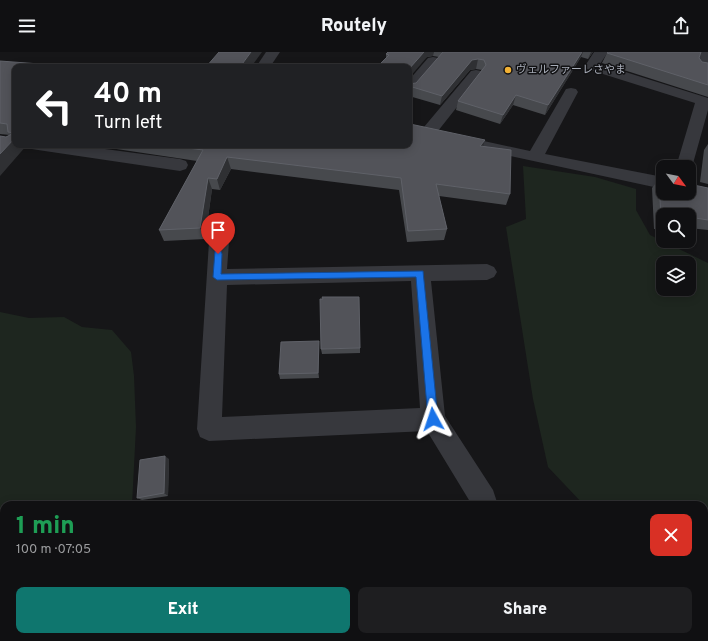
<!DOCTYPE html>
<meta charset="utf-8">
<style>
:root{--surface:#101012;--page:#1e1e20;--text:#f1f3f6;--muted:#9c9d9f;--line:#303032;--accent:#0f766e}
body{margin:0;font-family:Overpass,"Noto Sans JP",sans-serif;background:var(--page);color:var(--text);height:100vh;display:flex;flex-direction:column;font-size:15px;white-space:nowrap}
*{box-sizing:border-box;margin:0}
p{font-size:13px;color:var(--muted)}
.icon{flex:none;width:22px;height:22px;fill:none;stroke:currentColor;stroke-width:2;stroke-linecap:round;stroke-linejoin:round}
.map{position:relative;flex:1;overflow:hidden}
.panel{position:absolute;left:0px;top:449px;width:708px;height:140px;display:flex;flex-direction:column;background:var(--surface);border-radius:12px 12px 0 0;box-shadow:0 2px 10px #0003,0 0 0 1px var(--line)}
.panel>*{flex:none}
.hud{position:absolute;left:12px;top:12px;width:400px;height:84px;border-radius:8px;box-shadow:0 2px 10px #0003,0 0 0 1px var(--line);background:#202124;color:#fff;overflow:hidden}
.needle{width:26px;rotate:122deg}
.fabs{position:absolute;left:656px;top:108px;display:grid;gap:8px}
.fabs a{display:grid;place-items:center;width:40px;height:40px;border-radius:8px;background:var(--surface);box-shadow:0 2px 10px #0003,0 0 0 1px var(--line);font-size:20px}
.pin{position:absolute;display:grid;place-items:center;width:34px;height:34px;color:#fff;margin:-41px -17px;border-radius:50% 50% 50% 0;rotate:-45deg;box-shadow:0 0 4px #0007}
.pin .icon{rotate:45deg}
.me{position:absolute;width:44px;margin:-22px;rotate:355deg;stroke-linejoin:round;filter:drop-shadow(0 0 3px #0008)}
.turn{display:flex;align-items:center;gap:14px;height:84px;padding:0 16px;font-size:18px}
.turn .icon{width:52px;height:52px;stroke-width:2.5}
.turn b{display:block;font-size:28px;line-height:34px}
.round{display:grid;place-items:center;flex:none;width:42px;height:42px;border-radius:8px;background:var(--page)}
.headline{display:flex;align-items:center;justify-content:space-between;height:68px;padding:0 16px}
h1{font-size:24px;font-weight:800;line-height:30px;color:#1e9e55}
.primary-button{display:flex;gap:8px;margin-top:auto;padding:8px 16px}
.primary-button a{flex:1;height:46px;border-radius:8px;background:var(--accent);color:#fff;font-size:16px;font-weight:800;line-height:46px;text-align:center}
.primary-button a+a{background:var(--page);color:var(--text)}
header{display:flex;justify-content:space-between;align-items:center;height:52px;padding:0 16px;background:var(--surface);font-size:18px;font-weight:800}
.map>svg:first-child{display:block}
.green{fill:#1e261f;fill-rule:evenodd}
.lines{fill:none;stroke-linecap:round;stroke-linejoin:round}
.minor{fill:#37383d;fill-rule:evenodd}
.wall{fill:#47494d}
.shaded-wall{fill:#2f3033}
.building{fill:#525359;stroke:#5f6168}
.route{fill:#1a73e8;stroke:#114b97}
.poi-dot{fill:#f2b134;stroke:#111113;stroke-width:1.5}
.labels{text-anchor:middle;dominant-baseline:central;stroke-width:3;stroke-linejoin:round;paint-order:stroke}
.far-poi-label{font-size:11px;fill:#a8adb8;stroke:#111113;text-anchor:start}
</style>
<header><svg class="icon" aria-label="menu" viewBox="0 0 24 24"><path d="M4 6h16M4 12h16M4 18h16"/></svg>Routely<svg class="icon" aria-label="share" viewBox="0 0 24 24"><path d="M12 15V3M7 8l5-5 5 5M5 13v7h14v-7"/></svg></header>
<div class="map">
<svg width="708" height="589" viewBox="0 0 708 589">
<rect width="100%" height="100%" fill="#161618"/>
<!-- green -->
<g class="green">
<path d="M523,114L595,125L636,137V158L650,183L708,211V589H660L659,585H704V453H584L548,415L533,347L506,175L526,167ZM663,211H689V237H663Z"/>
<polygon points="0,260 29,266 64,265 82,275 112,278 131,300 134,324 136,375 132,453 4,453 4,585 73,585 71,589 0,589"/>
</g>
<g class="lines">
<!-- minor -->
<g class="minor">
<polygon points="266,0 280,0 270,15 256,15"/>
<polygon points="594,0 608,0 600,12 708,46 708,58 692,115 690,119 689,115 676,115 695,51 587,17 585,14"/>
<polygon points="699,0 708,0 708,15 706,18 701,19 696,18 694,15"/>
<polygon points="433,5 438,6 440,9 414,40 409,41 409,28 428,6"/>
<polygon points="476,18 481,19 483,22 438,79 530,99 566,37 571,36 576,37 578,40 545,102 663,125 663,137 409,82 409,72 424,75 471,19"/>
<polygon points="30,93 75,93 180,107 186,109 188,113 186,117 180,119 38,98 32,97"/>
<path d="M219,183L226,185L229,190L227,217L487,212L494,215L497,220L494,225L487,228L431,229L445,364L493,438L498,453H472L427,379L209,389L200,385L197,377L209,190L212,185ZM411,229L420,356L222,365L227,233Z"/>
<rect x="186" y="585" width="30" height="4"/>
<rect x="491" y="585" width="30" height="4"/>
</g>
</g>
<!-- wall -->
<g class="wall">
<polygon points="388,0 593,0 588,7 581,5 545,63 513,53 500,72 456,58 458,49 482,18 476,17 470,18 440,53 409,44 409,29 409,32 416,31 439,5 433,4 427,5 409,15 381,15 381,11 386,6 386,2"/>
<polygon points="607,1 699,6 702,10 708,11 708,45 602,11"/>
<polygon points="0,9 41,14 15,93 6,85 10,83 0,82"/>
<polygon points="410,72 483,95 510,142 506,153 439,144 447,177 444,188 407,190 399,138 231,117 220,138 212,137 205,187 164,189 159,178 197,109 103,95 101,93 409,93"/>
<polygon points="708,92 708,132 700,130 704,98"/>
<polygon points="659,127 708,136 708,178 689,176 689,163 663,163 663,178 654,177 652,136"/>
<polygon points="319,295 319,326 280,327 279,322"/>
<polygon points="360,296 360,301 322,302 321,297"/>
<polygon points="169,407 168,444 142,448 137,446"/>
</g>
<!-- shaded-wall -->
<g class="shaded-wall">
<polygon points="251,0 262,0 251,15 240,15"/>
<polygon points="424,0 434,0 433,4 427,5 409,26 409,17"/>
<polygon points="582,0 583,0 581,5 545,63 548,53"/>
<polygon points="591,0 593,0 588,7"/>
<polygon points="478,7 476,17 470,18 440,53 442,44 472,8"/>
<polygon points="516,43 513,53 500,72 503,63"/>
<polygon points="15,86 15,93 27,93 0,124 0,102"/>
<polygon points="485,88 482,99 480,94"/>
<polygon points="227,105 231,117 220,138 217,127"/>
<polygon points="208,126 212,137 205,187 200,176"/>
<polygon points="319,289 319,326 318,321"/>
<polygon points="165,404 169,407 168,444 164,441"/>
</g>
<!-- building -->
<g class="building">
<polygon points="219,0 251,0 240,15 206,15"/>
<polygon points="388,0 424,0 409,17 409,15 386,15 388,13 381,11 389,3 386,2"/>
<polygon points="443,0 582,0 548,53 516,43 503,63 458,49 486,13 484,8 478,7 472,8 442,44 409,34 409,29 409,32 416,31"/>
<polygon points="608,0 701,0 699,6 702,10 708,11 708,33 607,1"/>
<polygon points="0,9 40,12 38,14 47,15 15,15 15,86 0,102 0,84 6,85 14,81 8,80 7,72 0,71"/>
<polygon points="409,69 410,72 485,88 480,94 511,98 510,142 436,132 447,177 408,179 401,126 227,105 217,127 208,126 200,176 159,178 203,98 165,93 409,93"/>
<polygon points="659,127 663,127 663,141 689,141 689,132 708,136 708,168 689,165 689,163 663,163 663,168 661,167"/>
<polygon points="322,245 359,245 360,296 321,297 320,247 323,247"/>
<polygon points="319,289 318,321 279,322 281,290"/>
<polygon points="165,404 164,441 137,446 140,408"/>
<polygon points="531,451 531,453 521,453"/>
</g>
<!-- route -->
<polygon class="route" points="215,199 221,199 222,202 221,222 423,219 438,367 436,370 433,371 429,370 428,367 416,225 217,228 213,225"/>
<!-- markers -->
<circle class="poi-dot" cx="508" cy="18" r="4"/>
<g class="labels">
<!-- far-poi labels -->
<g class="far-poi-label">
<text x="516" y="18">ヴェルファーレさやま</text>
</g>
</g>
</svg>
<div class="fabs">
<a><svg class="needle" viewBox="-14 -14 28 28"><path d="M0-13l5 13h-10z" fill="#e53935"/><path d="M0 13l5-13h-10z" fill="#9c9d9f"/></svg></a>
<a><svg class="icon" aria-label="search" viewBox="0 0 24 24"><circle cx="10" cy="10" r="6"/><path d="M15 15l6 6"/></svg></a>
<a><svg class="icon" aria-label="layers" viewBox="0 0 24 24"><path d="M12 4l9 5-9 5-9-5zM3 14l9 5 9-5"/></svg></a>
</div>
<div class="pin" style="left:218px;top:202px;background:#d93025"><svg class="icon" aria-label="arrive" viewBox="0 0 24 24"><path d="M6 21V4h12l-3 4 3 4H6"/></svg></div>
<svg class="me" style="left:433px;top:367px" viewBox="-20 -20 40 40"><path d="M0-17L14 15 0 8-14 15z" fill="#1a73e8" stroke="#fff" stroke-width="4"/></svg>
<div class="hud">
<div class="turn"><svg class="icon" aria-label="left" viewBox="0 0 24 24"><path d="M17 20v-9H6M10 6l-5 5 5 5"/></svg><div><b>40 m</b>Turn left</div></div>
</div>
<section class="panel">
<div class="headline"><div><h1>1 min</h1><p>100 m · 07:05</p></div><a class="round" style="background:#d93025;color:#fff"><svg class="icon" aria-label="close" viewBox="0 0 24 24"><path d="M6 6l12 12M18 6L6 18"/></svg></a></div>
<div class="primary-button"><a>Exit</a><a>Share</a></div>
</section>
</div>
